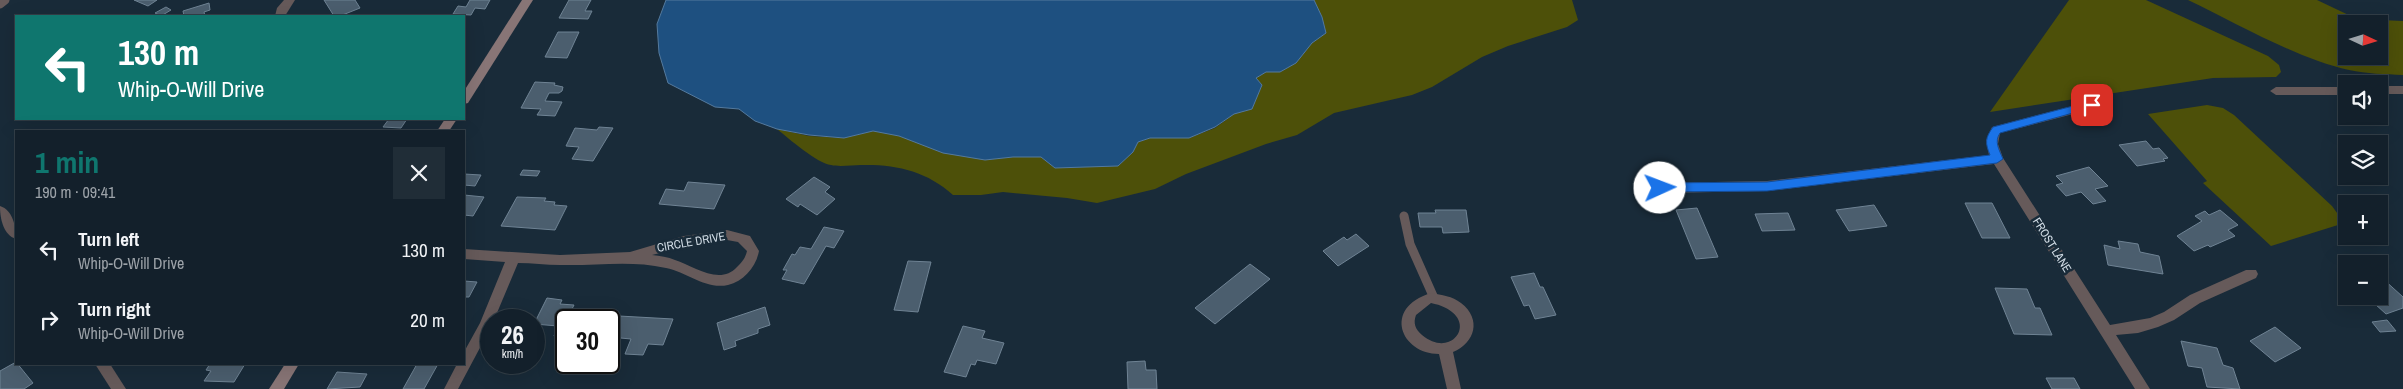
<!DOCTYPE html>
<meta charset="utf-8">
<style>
:root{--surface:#13202b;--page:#202d37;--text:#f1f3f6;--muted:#9da3a9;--line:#323e47;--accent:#0f766e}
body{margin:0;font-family:"Archivo Narrow",sans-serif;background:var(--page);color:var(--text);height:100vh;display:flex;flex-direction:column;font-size:19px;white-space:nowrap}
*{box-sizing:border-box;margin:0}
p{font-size:16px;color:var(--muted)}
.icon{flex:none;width:28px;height:28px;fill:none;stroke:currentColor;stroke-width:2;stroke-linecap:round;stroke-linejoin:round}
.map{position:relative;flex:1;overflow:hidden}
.side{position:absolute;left:15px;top:130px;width:450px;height:235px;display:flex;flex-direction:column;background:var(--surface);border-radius:0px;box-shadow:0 5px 20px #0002,0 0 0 1px var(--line)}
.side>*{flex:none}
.banner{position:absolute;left:15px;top:15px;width:450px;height:105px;border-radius:0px;box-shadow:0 5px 20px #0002,0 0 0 1px var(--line);background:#0f766e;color:#fff;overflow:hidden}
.needle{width:32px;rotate:94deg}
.controls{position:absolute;left:2338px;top:15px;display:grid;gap:10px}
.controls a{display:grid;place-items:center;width:50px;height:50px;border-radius:0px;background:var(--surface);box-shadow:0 5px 20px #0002,0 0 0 1px var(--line);font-size:25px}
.speed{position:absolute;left:480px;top:309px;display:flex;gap:10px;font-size:25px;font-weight:700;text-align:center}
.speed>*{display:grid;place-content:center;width:65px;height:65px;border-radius:50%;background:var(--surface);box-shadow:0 5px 20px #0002,0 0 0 1px var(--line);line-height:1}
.speed small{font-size:12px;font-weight:400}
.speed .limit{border:2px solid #111;border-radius:8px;background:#fff;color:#111}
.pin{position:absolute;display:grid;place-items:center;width:42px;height:42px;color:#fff;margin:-21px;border-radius:10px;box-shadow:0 2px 8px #0006}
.me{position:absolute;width:55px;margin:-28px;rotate:88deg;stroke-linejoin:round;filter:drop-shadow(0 0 4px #0008)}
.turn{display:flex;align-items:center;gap:18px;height:105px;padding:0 20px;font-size:22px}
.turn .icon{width:65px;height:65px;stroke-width:2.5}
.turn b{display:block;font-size:35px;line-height:42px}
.round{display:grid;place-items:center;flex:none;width:52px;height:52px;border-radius:0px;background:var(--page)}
.head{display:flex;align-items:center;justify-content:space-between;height:85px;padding:0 20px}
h1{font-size:30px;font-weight:700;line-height:38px;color:var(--accent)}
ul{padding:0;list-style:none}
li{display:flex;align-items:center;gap:15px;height:70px;padding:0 20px}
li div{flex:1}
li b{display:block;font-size:19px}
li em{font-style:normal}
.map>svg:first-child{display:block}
.green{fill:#4d5009;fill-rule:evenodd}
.water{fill:#1e5080;stroke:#547a9e}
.building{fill:#4b5e6e;stroke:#6f8394}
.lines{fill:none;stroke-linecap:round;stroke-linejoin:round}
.service{stroke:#665a5a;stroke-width:9}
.minor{fill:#665a5a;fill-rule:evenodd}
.tertiary{fill:#665a5a;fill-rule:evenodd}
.secondary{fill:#887576;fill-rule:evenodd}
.route{fill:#1a73e8;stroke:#114b97}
.labels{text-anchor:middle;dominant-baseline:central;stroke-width:5;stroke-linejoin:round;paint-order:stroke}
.street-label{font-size:12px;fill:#d1dce5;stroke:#192b39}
</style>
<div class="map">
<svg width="2403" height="389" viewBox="0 0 2403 389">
<rect width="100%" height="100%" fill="#192b39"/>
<!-- green -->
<g class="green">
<path d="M1314,0H1572L1578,20L1567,27L1508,46L1482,57L1432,87L1412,95L1334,113L1297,135L1266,144L1186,174L1155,189L1097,203L1067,198L1003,192L981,195H953C927,171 895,164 861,165C852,165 840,167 831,165C818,164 788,138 777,129L809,136L844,138L873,131L899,136L943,152L985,160L1013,157H1041L1055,168L1118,166L1133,152L1138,142L1150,138H1189L1215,128L1234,114L1252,109L1262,85L1256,78L1266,72H1280L1296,63L1312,43L1326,33L1322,17Z"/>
<polygon points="2069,0 2146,0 2268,56 2279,65 2281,72 2276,77 2213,78 1990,112"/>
<path d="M2188,0H2317L2357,19L2403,21V75C2385,74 2367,74 2349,70C2298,59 2236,23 2188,0ZM2346,24H2379V56H2346Z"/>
<polygon points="2207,105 2223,108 2234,115 2332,206 2340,217 2338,225 2271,246 2203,183 2207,181 2148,114"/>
</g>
<!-- water -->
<polygon class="water" points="666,0 1314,0 1322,17 1326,33 1312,43 1296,63 1280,72 1266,72 1256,78 1262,85 1252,109 1234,114 1215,127 1189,138 1150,138 1138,142 1133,152 1118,166 1055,168 1041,157 1013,157 985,160 943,153 899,136 873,131 844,138 809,135 777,129 755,121 739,109 715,107 668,83 659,53 657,24"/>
<!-- building -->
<g class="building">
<polygon points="134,0 157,0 148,6"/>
<polygon points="324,0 355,0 360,8 340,16 334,16"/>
<polygon points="470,0 490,0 485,9 475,8 471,15 453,14 458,6 466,7"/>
<polygon points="569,0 591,0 585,11 592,11 588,19 559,18"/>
<polygon points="209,3 210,10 204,12 205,16 184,16 183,11"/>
<polygon points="166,7 171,10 161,16 155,13"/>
<polygon points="558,32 579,32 567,58 545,57"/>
<polygon points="535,82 555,83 554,85 563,87 562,91 559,93 549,93 545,101 562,102 555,116 537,115 541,109 521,108"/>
<polygon points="389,119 407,119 401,128 383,127"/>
<polygon points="599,127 613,128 593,161 572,159 579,147 566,146 575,128 597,130"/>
<polygon points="2146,141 2153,149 2159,148 2168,158 2163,159 2165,161 2137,166 2119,145"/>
<polygon points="2089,167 2108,186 2095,189 2106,201 2093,204 2081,192 2066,196 2056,185 2063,183 2056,176"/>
<polygon points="523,170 540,171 537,176 520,175"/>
<polygon points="464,174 481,175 475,186 464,185"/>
<polygon points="814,177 830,187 825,192 835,199 817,215 800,204 798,207 786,199"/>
<polygon points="688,182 725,185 714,209 659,204 666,189 684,191"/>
<polygon points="464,195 484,197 473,216 464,215"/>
<polygon points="517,197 546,198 544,201 555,202 554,205 567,206 555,230 501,226"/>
<polygon points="1965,203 1992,203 2010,238 1982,238"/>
<polygon points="1874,205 1887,226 1849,231 1836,210"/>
<polygon points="1697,208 1718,257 1696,259 1676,210"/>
<polygon points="1435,210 1466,210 1469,232 1443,233 1442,227 1420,227 1418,213 1436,213"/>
<polygon points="2220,210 2238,225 2228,230 2235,236 2210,247 2208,245 2194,251 2177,236 2202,221 2195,216 2205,211 2209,215"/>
<polygon points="1788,213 1795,230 1762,231 1755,214"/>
<polygon points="824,227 844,231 834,248 826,246 804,284 782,279 787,270 783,270 792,254 795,255 800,247 811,249"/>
<polygon points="1356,234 1369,246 1338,266 1323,251 1344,237 1347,240"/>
<polygon points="2118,241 2138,244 2140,252 2159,256 2163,274 2108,265 2104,245 2120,249"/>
<polygon points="908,261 931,262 918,312 894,310"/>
<polygon points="1250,264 1270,279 1215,324 1195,308"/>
<polygon points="1534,273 1540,287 1543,287 1556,315 1535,319 1529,305 1524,306 1511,277"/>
<polygon points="2382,278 2403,297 2403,308 2386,314 2375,304 2382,301 2376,296 2379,296 2379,280"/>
<polygon points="464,281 477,282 469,297 464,297"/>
<polygon points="1995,288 2027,289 2035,308 2040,308 2052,335 2014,334"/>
<polygon points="547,298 562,300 560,304 574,305 572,309 594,311 589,320 566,320 566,337 554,336 558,326 534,324"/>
<polygon points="765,307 770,325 758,329 758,333 735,341 736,346 724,350 717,323"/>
<polygon points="619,316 673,319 663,345 648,344 643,355 625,354 631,339 610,337"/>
<polygon points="2387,320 2396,331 2380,332 2372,322"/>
<polygon points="963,326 985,331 982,338 1004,343 996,364 977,360 975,365 971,364 966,377 944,372"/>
<polygon points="2275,327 2301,348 2275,362 2250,341"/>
<polygon points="2181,341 2217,348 2223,365 2233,368 2240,389 2207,387 2202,368 2188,366"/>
<polygon points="1145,361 1146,370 1156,370 1157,389 1128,389 1127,362"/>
<polygon points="16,362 33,383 24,389 0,389 0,371"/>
<polygon points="210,364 245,364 234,382 204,381 211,371 206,370"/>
<polygon points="417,364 438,364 424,389 403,389"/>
<polygon points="337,372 367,374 360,387 327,389"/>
<polygon points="2046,378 2074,378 2080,389 2052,389"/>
</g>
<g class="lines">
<!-- service -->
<g class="service">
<polyline points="0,4 5,0"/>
<polyline points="1404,216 1410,244 1434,298"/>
</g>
<!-- minor -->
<g class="minor">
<polygon points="284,0 295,0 285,16 275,16 277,8"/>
<rect x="2379" y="86" width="24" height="8"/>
<polygon points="2276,87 2346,87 2346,95 2276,95 2270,91"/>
<polygon points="2092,101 2098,105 2096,108 2000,133 1998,144 2003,158 2110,325 2150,318 2164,312 2190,295 2246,270 2256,270 2258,274 2256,278 2200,303 2174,320 2158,327 2138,333 2116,335 2150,389 2135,389 1994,164 1767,191 1661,193 1657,191 1655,188 1657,185 1661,183 1767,181 1989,155 1986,141 1992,127"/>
<path d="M727,230L750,236L759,251C756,267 744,281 728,285C706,290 687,272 666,268C630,260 597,266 560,265C546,265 532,263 518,263L494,320H491V327L458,389H444L457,364H464V352L480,323L505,262L464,259V249L560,255L630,252L684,236ZM727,240L738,242L747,251C745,259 742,262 737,267C720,286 693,266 675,260C668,257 660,256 652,255L700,243Z"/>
<path d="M1431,293C1442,295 1452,296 1461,303C1482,319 1475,343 1453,352L1461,389H1447L1439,354C1401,354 1382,308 1431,293ZM1431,303C1484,314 1454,362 1422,335C1415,329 1413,323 1416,315Z"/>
</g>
<!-- tertiary -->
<g class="tertiary">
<path d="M0,206C13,210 16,227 16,239C3,235 0,218 0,206Z"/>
<polygon points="95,364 110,364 126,389 111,389"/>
</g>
<!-- secondary -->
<g class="secondary">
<polygon points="522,0 533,0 468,103 464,104 464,91"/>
<polygon points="445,119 457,119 449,131 437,131"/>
<polygon points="285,364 299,364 284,389 269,389"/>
</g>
</g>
<!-- route -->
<path class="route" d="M2092,101L2097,105L2095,107L2000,133C1994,142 1999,149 2003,159L1997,163L1767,191L1660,192L1655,188L1660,183L1767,182L1990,155C1985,143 1985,138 1993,127Z"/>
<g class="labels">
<!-- street labels -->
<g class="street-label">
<text transform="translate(691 242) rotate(-10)">CIRCLE DRIVE</text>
<text transform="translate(2052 245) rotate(58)">FROST LANE</text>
</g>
</g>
</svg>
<div class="controls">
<a><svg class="needle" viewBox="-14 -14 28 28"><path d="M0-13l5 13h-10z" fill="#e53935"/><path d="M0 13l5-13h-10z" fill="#9da3a9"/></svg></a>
<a><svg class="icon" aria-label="sound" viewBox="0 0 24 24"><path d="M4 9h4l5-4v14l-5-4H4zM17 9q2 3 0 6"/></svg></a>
<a><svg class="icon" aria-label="layers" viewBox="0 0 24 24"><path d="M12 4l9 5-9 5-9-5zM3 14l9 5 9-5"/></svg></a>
<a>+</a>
<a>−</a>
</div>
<div class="speed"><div>26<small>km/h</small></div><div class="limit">30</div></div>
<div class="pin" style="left:2092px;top:105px;background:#d93025"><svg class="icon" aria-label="arrive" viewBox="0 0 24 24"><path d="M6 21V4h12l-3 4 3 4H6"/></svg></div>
<svg class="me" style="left:1660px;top:188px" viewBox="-20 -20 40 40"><circle r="19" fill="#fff"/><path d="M0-13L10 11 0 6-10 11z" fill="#1a73e8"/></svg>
<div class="banner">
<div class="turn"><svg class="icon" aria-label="left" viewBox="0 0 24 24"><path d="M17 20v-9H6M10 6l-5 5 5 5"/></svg><div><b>130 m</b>Whip-O-Will Drive</div></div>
</div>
<section class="side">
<div class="head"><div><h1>1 min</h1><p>190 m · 09:41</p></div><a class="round"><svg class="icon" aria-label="close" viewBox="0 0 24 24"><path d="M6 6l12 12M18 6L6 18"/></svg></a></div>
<ul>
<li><svg class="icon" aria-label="left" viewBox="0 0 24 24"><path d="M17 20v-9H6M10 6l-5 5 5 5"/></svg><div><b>Turn left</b><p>Whip-O-Will Drive</p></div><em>130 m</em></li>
<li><svg class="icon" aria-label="right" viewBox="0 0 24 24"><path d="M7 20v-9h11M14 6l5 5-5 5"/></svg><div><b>Turn right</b><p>Whip-O-Will Drive</p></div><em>20 m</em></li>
</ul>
</section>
</div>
